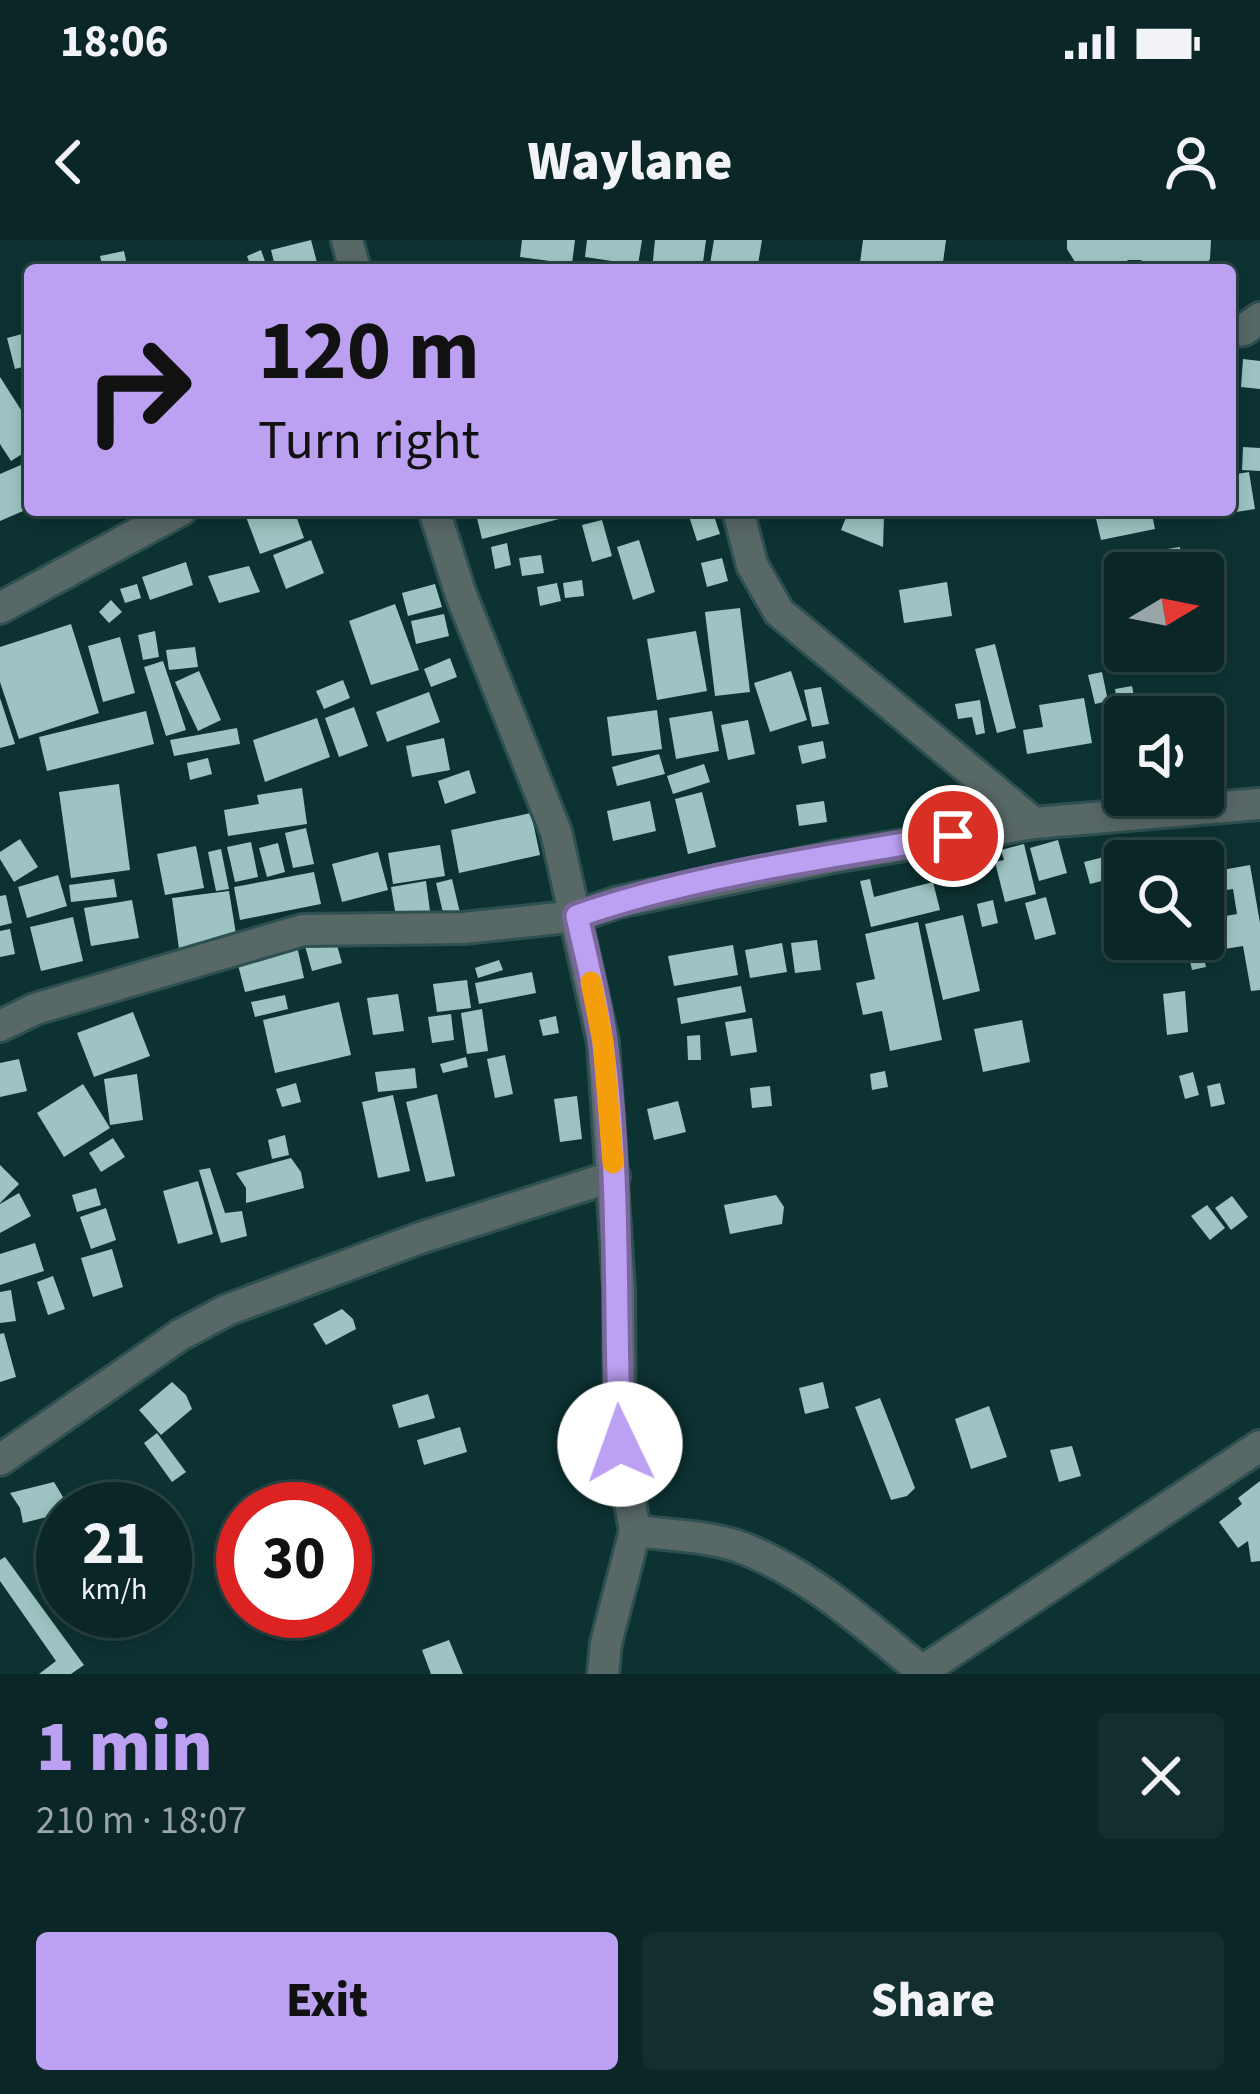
<!DOCTYPE html>
<meta charset="utf-8">
<style>
:root{--surface:#0a2626;--page:#132e2e;--text:#f1f3f6;--muted:#99a5a7;--line:#2a4343;--accent:#bca0f2}
body{margin:0;font-family:"Source Sans 3",sans-serif;background:var(--page);color:var(--text);height:100vh;display:flex;flex-direction:column;font-size:45px;white-space:nowrap}
*{box-sizing:border-box;margin:0}
p{font-size:39px;color:var(--muted)}
.icon{flex:none;width:66px;height:66px;fill:none;stroke:currentColor;stroke-width:2;stroke-linecap:round;stroke-linejoin:round}
.map{position:relative;height:1434px;overflow:hidden}
.panel{display:flex;flex-direction:column;background:var(--surface);flex:1}
.panel>*{flex:none}
.hud{position:absolute;left:24px;top:24px;width:1212px;height:252px;border-radius:12px;box-shadow:0 6px 18px #0003,0 0 0 3px var(--line);background:#bca0f2;color:#111;overflow:hidden}
.needle{width:78px;rotate:80deg}
.tools{position:absolute;left:1104px;top:312px;display:grid;gap:24px}
.tools a{display:grid;place-items:center;width:120px;height:120px;border-radius:12px;background:var(--surface);box-shadow:0 6px 18px #0003,0 0 0 3px var(--line);font-size:60px}
.speed{position:absolute;left:36px;top:1242px;display:flex;gap:24px;font-size:60px;font-weight:700;text-align:center}
.speed>*{display:grid;place-content:center;width:156px;height:156px;border-radius:50%;background:var(--surface);box-shadow:0 6px 18px #0003,0 0 0 3px var(--line);line-height:1}
.speed small{font-size:30px;font-weight:400}
.speed .limit{border:18px solid #d22;background:#fff;color:#111}
.pin{position:absolute;display:grid;place-items:center;width:102px;height:102px;color:#fff;margin:-51px;border:6px solid #fff;border-radius:50%;box-shadow:0 3px 12px #0007}
.me{position:absolute;width:132px;margin:-66px;rotate:357deg;stroke-linejoin:round;filter:drop-shadow(0 0 9px #0008)}
.turn{display:flex;align-items:center;gap:42px;height:252px;padding:0 36px;font-size:54px}
.turn .icon{width:156px;height:156px;stroke-width:2.5}
.turn b{display:block;font-size:84px;line-height:102px}
.round{display:grid;place-items:center;flex:none;width:126px;height:126px;border-radius:12px;background:var(--page)}
.head{display:flex;align-items:center;justify-content:space-between;height:204px;padding:0 36px}
h1{font-size:72px;font-weight:800;line-height:90px;color:var(--accent)}
.button{display:flex;gap:24px;margin-top:auto;padding:24px 36px}
.button a{flex:1;height:138px;border-radius:12px;background:var(--accent);color:#111;font-size:48px;font-weight:800;line-height:138px;text-align:center}
.button a+a{background:var(--page);color:var(--text)}
.status{display:flex;justify-content:space-between;align-items:center;height:84px;padding:0 60px;background:var(--surface);direction:ltr}
.status svg{height:33px;fill:currentColor}
header{display:flex;justify-content:space-between;align-items:center;height:156px;padding:0 36px;background:var(--surface);font-size:54px;font-weight:800}
.map>svg:first-child{display:block}
.building{fill:#9dc4c2}
.lines{fill:none;stroke-linecap:round;stroke-linejoin:round}
.minor-casing{stroke:#2e5050;stroke-width:36}
.minor{stroke:#586867;stroke-width:30}
.route-casing{stroke:#7a689d;stroke-width:30}
.route{stroke:#bca0f2;stroke-width:21}
.slow{stroke:#f59e0b;stroke-width:21}
</style>
<div class="status"><b>18:06</b><svg viewBox="0 0 49 12"><path d="M0 12V9h3v3zM5 12V6h3v6zM10 12V3h3v9zM15 12V0h3v12zM26 1h20v11H26zM47 4h2v5h-2z"/></svg></div>
<header><svg class="icon" aria-label="back" viewBox="0 0 24 24"><path d="M15 5l-7 7 7 7"/></svg>Waylane<svg class="icon" aria-label="person" viewBox="0 0 24 24"><circle cx="12" cy="8" r="4"/><path d="M4 21q1-7 8-7t8 7"/></svg></header>
<div class="map">
<svg width="1260" height="1434" viewBox="0 0 1260 1434">
<rect width="100%" height="100%" fill="#0d3232"/>
<!-- building -->
<g class="building">
<polygon points="311,0 319,30 276,30 271,10"/>
<polygon points="522,0 575,0 572,24 520,17"/>
<polygon points="587,0 642,0 638,25 585,17"/>
<polygon points="655,0 706,0 702,30 652,30"/>
<polygon points="714,0 762,0 757,30 709,30"/>
<polygon points="863,0 946,0 942,30 859,30"/>
<polygon points="1067,0 1211,0 1210,19 1202,30 1149,30 1141,20 1128,20 1117,30 1080,30 1067,9"/>
<polygon points="261,10 268,30 252,30 247,16"/>
<polygon points="124,11 128,30 103,30 100,16"/>
<polygon points="30,92 30,125 15,129 7,98"/>
<polygon points="1243,119 1260,121 1260,149 1241,147"/>
<polygon points="0,137 30,184 30,209 11,221 0,204"/>
<polygon points="1243,207 1260,208 1260,231 1242,230"/>
<polygon points="30,221 30,268 0,281 0,234"/>
<polygon points="1249,232 1255,269 1205,277 1204,270 1230,270 1230,235"/>
<polygon points="265,270 294,270 304,298 260,314 246,277"/>
<polygon points="475,270 586,270 586,272 482,299"/>
<polygon points="687,270 712,270 720,294 697,301"/>
<polygon points="849,270 869,270 884,276 883,307 841,290"/>
<polygon points="1094,270 1151,270 1155,289 1101,300"/>
<polygon points="602,280 612,316 592,322 582,285"/>
<polygon points="311,300 324,333 286,349 273,315"/>
<polygon points="639,300 655,352 633,360 617,307"/>
<polygon points="507,303 511,325 495,329 491,307"/>
<polygon points="1180,307 1183,333 1165,333 1161,310"/>
<polygon points="541,315 544,333 522,336 519,318"/>
<polygon points="722,318 728,341 707,347 701,323"/>
<polygon points="186,322 193,345 150,360 142,337"/>
<polygon points="249,326 260,352 219,363 208,336"/>
<polygon points="582,340 584,356 565,358 563,343"/>
<polygon points="947,342 952,376 904,383 899,350"/>
<polygon points="557,343 561,361 540,366 537,347"/>
<polygon points="137,344 141,358 125,363 120,349"/>
<polygon points="435,344 442,367 408,376 402,353"/>
<polygon points="111,360 122,372 109,383 99,372"/>
<polygon points="395,364 419,430 371,445 349,381"/>
<polygon points="740,368 750,452 715,456 705,372"/>
<polygon points="444,374 449,396 416,404 411,381"/>
<polygon points="71,384 99,473 19,499 0,442 0,407"/>
<polygon points="155,391 159,417 143,420 138,395"/>
<polygon points="696,391 707,451 657,460 647,399"/>
<polygon points="120,397 135,453 103,462 88,406"/>
<polygon points="1120,398 1126,429 1112,431 1106,401"/>
<polygon points="995,404 1016,488 997,493 975,409"/>
<polygon points="195,407 198,427 169,430 166,410"/>
<polygon points="450,418 457,437 431,447 424,429"/>
<polygon points="163,421 186,490 166,496 144,427"/>
<polygon points="199,431 221,480 198,491 175,442"/>
<polygon points="791,431 807,480 770,492 754,443"/>
<polygon points="1102,432 1108,461 1095,464 1088,435"/>
<polygon points="343,440 350,458 324,469 316,451"/>
<polygon points="1132,446 1138,477 1120,481 1115,449"/>
<polygon points="821,447 829,484 812,487 804,450"/>
<polygon points="429,452 440,482 387,502 376,472"/>
<polygon points="0,458 15,504 0,508"/>
<polygon points="1084,458 1092,503 1027,514 1023,490 1043,487 1039,465"/>
<polygon points="980,460 985,493 976,495 972,477 958,479 955,464"/>
<polygon points="354,467 368,506 339,517 325,478"/>
<polygon points="657,470 662,509 612,516 607,477"/>
<polygon points="146,471 154,504 47,531 39,497"/>
<polygon points="712,471 719,511 676,519 669,478"/>
<polygon points="317,478 330,517 265,542 253,500"/>
<polygon points="748,480 755,514 728,520 721,485"/>
<polygon points="237,488 240,504 174,516 170,500"/>
<polygon points="444,498 450,530 412,537 406,506"/>
<polygon points="823,501 826,518 802,524 798,506"/>
<polygon points="659,514 665,534 617,546 612,527"/>
<polygon points="208,518 212,534 190,540 187,523"/>
<polygon points="704,524 710,542 673,554 667,536"/>
<polygon points="469,530 476,553 445,564 438,541"/>
<polygon points="119,544 130,630 71,638 59,552"/>
<polygon points="302,548 307,584 228,596 224,570 259,564 257,555"/>
<polygon points="702,552 716,607 688,614 675,559"/>
<polygon points="650,561 656,591 613,601 607,571"/>
<polygon points="824,561 827,582 799,586 796,565"/>
<polygon points="531,573 540,615 459,633 451,590"/>
<polygon points="306,588 314,624 293,628 285,593"/>
<polygon points="20,599 38,627 14,642 0,619 0,612"/>
<polygon points="1058,600 1067,633 1039,641 1030,608"/>
<polygon points="251,602 258,637 235,642 227,607"/>
<polygon points="278,603 285,632 267,637 259,608"/>
<polygon points="1024,604 1036,654 1005,662 995,622 1004,620 1001,610"/>
<polygon points="440,605 445,636 393,644 388,613"/>
<polygon points="196,606 204,648 165,655 157,614"/>
<polygon points="221,609 229,649 216,651 208,612"/>
<polygon points="378,612 388,650 342,662 332,624"/>
<polygon points="1104,617 1109,639 1090,644 1084,622"/>
<polygon points="1250,625 1260,683 1260,750 1251,751 1243,706 1206,712 1203,697 1203,680 1237,674 1233,649 1208,653 1205,633"/>
<polygon points="314,632 321,664 240,680 234,647"/>
<polygon points="58,635 67,666 27,678 18,647"/>
<polygon points="114,639 117,657 71,662 69,645"/>
<polygon points="452,639 460,673 444,677 436,643"/>
<polygon points="870,639 874,657 933,642 940,670 871,687 860,641"/>
<polygon points="426,641 430,671 396,677 391,647"/>
<polygon points="229,651 237,700 179,709 172,658"/>
<polygon points="6,655 12,683 0,686 0,656"/>
<polygon points="1046,657 1056,694 1035,700 1025,663"/>
<polygon points="132,660 139,698 91,706 84,668"/>
<polygon points="993,660 998,683 982,687 977,664"/>
<polygon points="963,675 980,751 943,760 925,684"/>
<polygon points="73,677 83,721 41,731 30,687"/>
<polygon points="918,682 942,800 890,811 882,771 863,775 856,743 875,739 865,694"/>
<polygon points="10,689 15,714 0,717 0,691"/>
<polygon points="335,698 342,723 312,731 305,706"/>
<polygon points="1185,699 1200,699 1206,727 1192,730"/>
<polygon points="817,700 821,730 795,733 791,703"/>
<polygon points="782,703 787,732 750,738 745,710"/>
<polygon points="733,705 738,735 674,746 668,716"/>
<polygon points="297,706 304,738 245,752 237,721"/>
<polygon points="499,720 503,730 478,738 475,728"/>
<polygon points="532,732 536,753 479,764 475,743"/>
<polygon points="467,740 471,768 437,772 433,744"/>
<polygon points="741,746 746,772 681,784 677,758"/>
<polygon points="1185,751 1188,792 1167,795 1163,754"/>
<polygon points="398,754 404,791 373,795 367,758"/>
<polygon points="285,755 288,769 255,777 251,762"/>
<polygon points="339,762 351,815 275,833 263,780"/>
<polygon points="482,769 488,811 467,814 461,773"/>
<polygon points="133,772 150,816 94,837 77,793"/>
<polygon points="451,774 454,800 432,803 428,777"/>
<polygon points="556,776 559,793 543,796 539,780"/>
<polygon points="752,778 757,812 731,816 725,782"/>
<polygon points="1022,780 1030,822 983,832 974,789"/>
<polygon points="700,795 701,820 688,820 687,796"/>
<polygon points="505,815 513,854 495,858 487,819"/>
<polygon points="466,817 468,827 443,833 440,824"/>
<polygon points="19,819 27,851 0,857 0,823"/>
<polygon points="415,828 417,848 378,852 375,832"/>
<polygon points="885,831 888,847 872,850 870,834"/>
<polygon points="1193,832 1199,855 1185,859 1179,836"/>
<polygon points="137,834 143,880 110,885 104,839"/>
<polygon points="296,843 301,862 282,867 276,849"/>
<polygon points="1220,843 1225,864 1211,867 1207,846"/>
<polygon points="83,844 110,888 64,917 37,873"/>
<polygon points="770,846 772,866 752,868 750,848"/>
<polygon points="437,854 455,936 426,942 406,862"/>
<polygon points="393,855 410,931 378,938 362,862"/>
<polygon points="577,856 582,899 560,902 554,859"/>
<polygon points="678,861 686,892 654,900 647,869"/>
<polygon points="285,895 289,915 272,919 268,900"/>
<polygon points="113,898 125,917 101,932 89,913"/>
<polygon points="291,918 301,932 304,948 246,963 246,948 236,933"/>
<polygon points="0,925 19,944 0,963"/>
<polygon points="210,928 225,973 242,971 247,996 221,1003 199,930"/>
<polygon points="198,941 213,994 178,1004 163,951"/>
<polygon points="96,948 101,965 77,972 72,955"/>
<polygon points="19,953 31,976 0,993 0,964"/>
<polygon points="776,955 784,967 782,984 730,994 724,965"/>
<polygon points="1232,956 1248,977 1231,990 1215,968"/>
<polygon points="1207,965 1225,988 1210,1000 1191,976"/>
<polygon points="106,968 116,1000 91,1009 80,977"/>
<polygon points="35,1003 44,1031 0,1045 0,1014"/>
<polygon points="112,1009 123,1047 93,1057 81,1018"/>
<polygon points="53,1036 65,1069 48,1075 37,1042"/>
<polygon points="11,1050 16,1081 0,1083 0,1052"/>
<polygon points="342,1069 353,1079 356,1089 326,1105 313,1084"/>
<polygon points="4,1093 16,1137 0,1142 0,1094"/>
<polygon points="172,1142 186,1155 192,1169 161,1195 139,1170"/>
<polygon points="823,1142 829,1168 805,1174 799,1148"/>
<polygon points="428,1154 435,1178 399,1188 392,1165"/>
<polygon points="880,1158 915,1248 907,1256 891,1260 855,1167"/>
<polygon points="989,1166 1007,1217 971,1229 955,1179"/>
<polygon points="460,1187 467,1212 424,1225 417,1200"/>
<polygon points="157,1193 186,1232 172,1242 144,1203"/>
<polygon points="1072,1206 1081,1236 1059,1242 1050,1210"/>
<polygon points="1260,1241 1260,1321 1251,1322 1248,1301 1238,1308 1219,1282 1242,1264 1238,1258"/>
<polygon points="54,1242 63,1257 63,1273 23,1283 20,1268 10,1253"/>
<polygon points="5,1317 84,1425 71,1434 39,1434 56,1421 0,1341 0,1320"/>
<polygon points="449,1400 463,1434 431,1434 422,1410"/>
</g>
<g class="lines">
<!-- minor casing -->
<g class="minor-casing">
<g id="minor">
<polyline points="347,0 355,30"/>
<polyline points="1230,91 1244,90 1260,78"/>
<polyline points="434,270 461,355 556,592 603,802 619,1049 620,1204 635,1291 606,1403 603,1434"/>
<polyline points="738,270 752,325 779,372 1034,583"/>
<polyline points="0,368 181,270"/>
<polyline points="0,786 35,769 303,690 464,688 577,676 618,662 833,617 1034,583 1260,564"/>
<polyline points="0,1220 180,1095 227,1070 420,998 614,936"/>
<path d="M635,1291C667,1295 706,1296 737,1306C806,1330 866,1386 922,1431"/>
<polyline points="918,1434 1260,1206"/>
</g>
</g>
<!-- minor -->
<use href="#minor" class="minor"/>
</g>
<g class="lines">
<!-- route casing -->
<g class="route-casing">
<path id="route" d="M620,1204C614,1071 621,937 603,804C598,761 586,718 577,676C691,636 833,616 953,596"/>
</g>
<!-- route -->
<use href="#route" class="route"/>
<!-- slow -->
<polyline class="slow" points="591,742 603,802 613,923"/>
</g>
</svg>
<div class="tools">
<a><svg class="needle" viewBox="-14 -14 28 28"><path d="M0-13l5 13h-10z" fill="#e53935"/><path d="M0 13l5-13h-10z" fill="#99a5a7"/></svg></a>
<a><svg class="icon" aria-label="sound" viewBox="0 0 24 24"><path d="M4 9h4l5-4v14l-5-4H4zM17 9q2 3 0 6"/></svg></a>
<a><svg class="icon" aria-label="search" viewBox="0 0 24 24"><circle cx="10" cy="10" r="6"/><path d="M15 15l6 6"/></svg></a>
</div>
<div class="speed"><div>21<small>km/h</small></div><div class="limit">30</div></div>
<div class="pin" style="left:953px;top:596px;background:#d93025"><svg class="icon" aria-label="arrive" viewBox="0 0 24 24"><path d="M6 21V4h12l-3 4 3 4H6"/></svg></div>
<svg class="me" style="left:620px;top:1204px" viewBox="-20 -20 40 40"><circle r="19" fill="#fff"/><path d="M0-13L10 11 0 6-10 11z" fill="#bca0f2"/></svg>
<div class="hud">
<div class="turn"><svg class="icon" aria-label="right" viewBox="0 0 24 24"><path d="M7 20v-9h11M14 6l5 5-5 5"/></svg><div><b>120 m</b>Turn right</div></div>
</div>
</div>
<section class="panel">
<div class="head"><div><h1>1 min</h1><p>210 m · 18:07</p></div><a class="round"><svg class="icon" aria-label="close" viewBox="0 0 24 24"><path d="M6 6l12 12M18 6L6 18"/></svg></a></div>
<div class="button"><a>Exit</a><a>Share</a></div>
</section>
